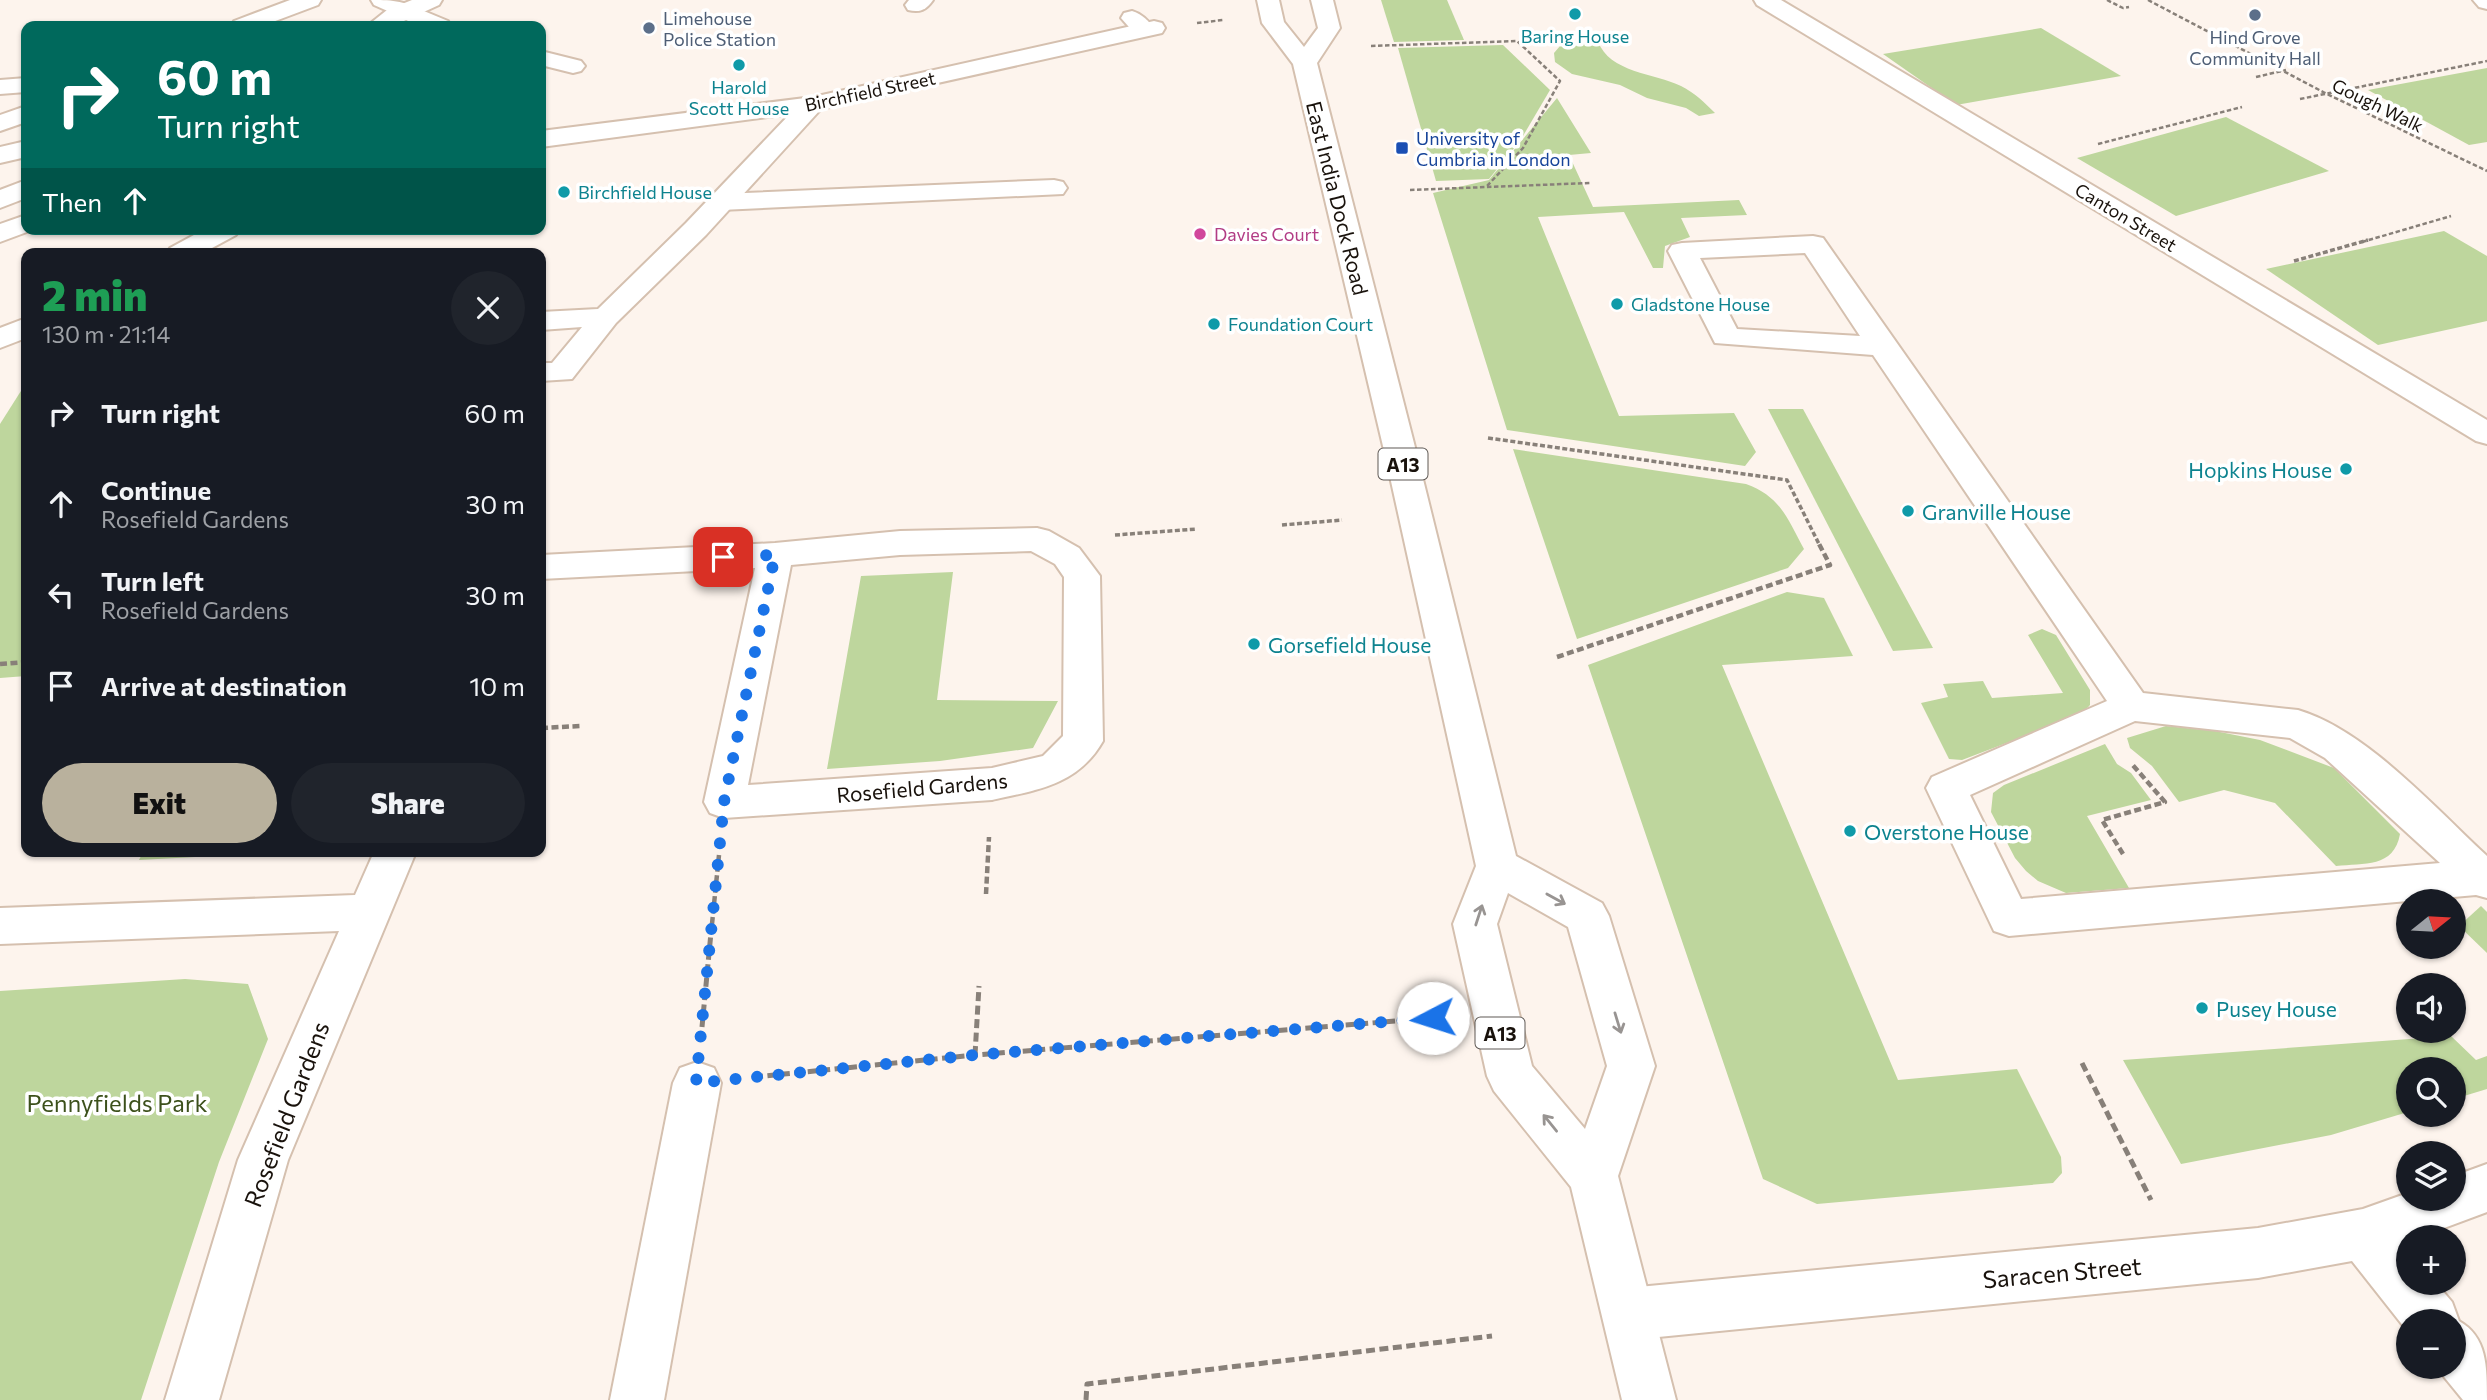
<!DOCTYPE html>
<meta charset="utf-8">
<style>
:root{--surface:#171b24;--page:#20242c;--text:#f1f3f6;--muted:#9ea1a6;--accent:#b9b19d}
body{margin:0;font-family:Commissioner,sans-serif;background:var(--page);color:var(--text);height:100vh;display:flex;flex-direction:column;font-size:26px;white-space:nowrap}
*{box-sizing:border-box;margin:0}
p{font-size:23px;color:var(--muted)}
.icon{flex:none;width:38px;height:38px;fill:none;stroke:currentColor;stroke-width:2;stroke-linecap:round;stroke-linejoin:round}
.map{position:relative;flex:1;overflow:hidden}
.details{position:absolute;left:21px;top:248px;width:525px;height:609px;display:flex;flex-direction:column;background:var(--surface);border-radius:14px;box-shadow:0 2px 5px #0004}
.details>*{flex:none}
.top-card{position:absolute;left:21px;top:21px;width:525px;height:214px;border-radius:14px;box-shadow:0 2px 5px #0004;background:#00695c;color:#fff;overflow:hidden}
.needle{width:46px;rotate:72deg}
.controls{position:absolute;left:2396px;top:889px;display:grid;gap:14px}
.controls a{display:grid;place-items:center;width:70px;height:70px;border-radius:50%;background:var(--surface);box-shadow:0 2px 5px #0004;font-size:35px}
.pin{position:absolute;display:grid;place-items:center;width:60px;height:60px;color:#fff;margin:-30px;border-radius:14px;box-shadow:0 4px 10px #0006}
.me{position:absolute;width:77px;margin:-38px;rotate:265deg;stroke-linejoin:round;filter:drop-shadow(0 0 5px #0008)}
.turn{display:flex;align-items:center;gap:24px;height:147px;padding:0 21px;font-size:32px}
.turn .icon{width:91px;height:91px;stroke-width:2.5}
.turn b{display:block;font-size:49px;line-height:60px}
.then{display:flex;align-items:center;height:66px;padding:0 21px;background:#0003;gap:14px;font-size:26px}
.round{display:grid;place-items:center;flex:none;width:74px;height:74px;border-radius:37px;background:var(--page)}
.headline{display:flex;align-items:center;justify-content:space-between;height:119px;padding:0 21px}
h1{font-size:42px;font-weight:800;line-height:52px;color:#1e9e55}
.button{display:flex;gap:14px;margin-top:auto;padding:14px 21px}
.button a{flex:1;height:80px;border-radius:42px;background:var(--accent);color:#111;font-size:28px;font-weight:800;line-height:80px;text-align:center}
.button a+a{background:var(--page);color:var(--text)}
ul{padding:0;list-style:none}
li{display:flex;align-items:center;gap:21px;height:91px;padding:0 21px}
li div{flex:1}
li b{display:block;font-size:26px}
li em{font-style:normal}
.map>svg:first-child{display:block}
.green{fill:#bed69d}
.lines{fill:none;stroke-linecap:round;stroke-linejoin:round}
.lane-casing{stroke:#d5c0af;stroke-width:4}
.street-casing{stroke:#d5c0af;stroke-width:4}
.primary-casing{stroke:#d5c0af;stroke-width:4}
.highway-casing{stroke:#d5c0af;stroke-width:4}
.path-far3{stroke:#888079;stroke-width:2.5;stroke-dasharray:4.5 2.5;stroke-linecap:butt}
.path-far2{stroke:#888079;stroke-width:3.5;stroke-dasharray:5 2.5;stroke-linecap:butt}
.path-far1{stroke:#888079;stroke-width:4.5;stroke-dasharray:7 3.5;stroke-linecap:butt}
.path{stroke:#888079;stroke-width:5;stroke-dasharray:9 4.5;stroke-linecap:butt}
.lane{fill:#fff;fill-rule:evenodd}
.street{fill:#fff;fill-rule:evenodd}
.primary{fill:#fff;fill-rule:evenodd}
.highway{fill:#fff;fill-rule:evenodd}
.path-bridge{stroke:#888079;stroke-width:2.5;stroke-dasharray:4.5 2.5;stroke-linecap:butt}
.oneway{stroke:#989492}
.route{stroke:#1a73e8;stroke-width:12;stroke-dasharray:0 21.6}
.culture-dot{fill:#0f9aa8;stroke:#fff;stroke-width:2.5}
.service-dot{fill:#5c6f8a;stroke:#fff;stroke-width:2.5}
.transit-dot{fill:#1a4fb4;stroke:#fff;stroke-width:2.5}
.hotel-dot{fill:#d1479c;stroke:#fff;stroke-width:2.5}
.labels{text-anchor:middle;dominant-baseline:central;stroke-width:7;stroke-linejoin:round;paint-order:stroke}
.far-service-label{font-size:18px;fill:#4e5e75;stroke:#fff;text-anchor:start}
.far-culture-label{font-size:18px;fill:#0d838f;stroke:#fff;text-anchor:start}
.far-street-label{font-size:18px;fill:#19120c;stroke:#fff}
.far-transit-label{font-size:18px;fill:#164399;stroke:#fff;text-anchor:start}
.far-hotel-label{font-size:18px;fill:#b23c85;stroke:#fff;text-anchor:start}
.shield{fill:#fff;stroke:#5e5955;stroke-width:2}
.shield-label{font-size:19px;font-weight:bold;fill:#19120c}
.street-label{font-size:21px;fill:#19120c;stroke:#fff}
.culture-label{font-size:21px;fill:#0d838f;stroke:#fff;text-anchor:start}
.near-park-label{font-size:24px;fill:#3c501b;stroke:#fff}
.near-street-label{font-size:24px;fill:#19120c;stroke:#fff}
</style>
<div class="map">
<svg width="2487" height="1400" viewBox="0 0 2487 1400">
<rect width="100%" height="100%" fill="#fdf4ed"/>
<!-- green -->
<g class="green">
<polygon points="1381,0 1447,0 1464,40 1394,42"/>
<polygon points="2041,28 2121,76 1956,105 1883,54"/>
<path d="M1598,41C1609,73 1655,73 1681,86C1695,93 1704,102 1715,113L1699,116L1686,108L1647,98L1620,85L1572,74L1555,62L1554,53L1560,46L1570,43Z"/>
<polygon points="1503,45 1550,90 1520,141 1489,179 1436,181 1398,48"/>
<polygon points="2487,68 2487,142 2469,145 2368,90"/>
<polygon points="1557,98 1591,153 1569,155 1593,207 1739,200 1747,215 1681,218 1690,237 1665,246 1663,268 1653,268 1624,212 1538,217 1619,416 1734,413 1756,452 1745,466 1507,430 1433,193 1489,180"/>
<polygon points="2226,117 2329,171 2176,216 2077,158"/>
<polygon points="2444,231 2487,256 2487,321 2378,345 2266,269"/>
<polygon points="26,383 26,676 0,678 0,424"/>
<polygon points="1768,409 1803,409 1933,648 1893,651"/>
<path d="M1513,449L1746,484C1781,497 1787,518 1804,549L1788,568L1577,639Z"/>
<polygon points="953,572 937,700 1058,701 1033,748 940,761 827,769 861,576"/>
<polygon points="1787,592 1824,598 1853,656 1722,665 1898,1080 2017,1069 2061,1157 2062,1173 2053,1183 1817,1204 1763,1179 1588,665"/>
<polygon points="2042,629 2056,635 2090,690 2090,705 2082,714 1962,760 1949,759 1921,703 1948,697 1943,684 1983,681 1992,698 2063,693 2028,635"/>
<path d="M2166,726L2215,731L2260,740L2334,768L2400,834C2394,868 2364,863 2336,866L2275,803L2224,790L2179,802L2152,766L2130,748L2127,738Z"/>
<polygon points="2105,744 2117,764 2131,773 2151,800 2087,816 2129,888 2066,893 2038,881 2026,871 2015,858 1991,812 1993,793 2004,785"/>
<polygon points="143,852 290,852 139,860"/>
<polygon points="2481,906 2487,912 2487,953 2459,926"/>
<polygon points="185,979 248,984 268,1039 219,1162 141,1400 0,1400 0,991"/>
<polygon points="2451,1036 2476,1060 2487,1056 2487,1089 2454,1099 2454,1069 2408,1069 2408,1112 2331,1135 2181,1164 2123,1060"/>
</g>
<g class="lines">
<!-- lane casing -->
<g class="lane-casing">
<g id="lane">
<path d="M909,0H933C926,10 920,13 908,10L905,5Z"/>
<polygon points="2473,0 2487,0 2487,9 2479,7"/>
<path d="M407,4L448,21L451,26C433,27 408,28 396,11L399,6Z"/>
<path d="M1132,11C1142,14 1149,21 1155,30L1152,35H1136L1121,18L1124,13Z"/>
<polygon points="541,51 581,61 585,66 581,71 573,73 541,65"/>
<polygon points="1054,180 1063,182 1067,188 1063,194 721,210 712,208 708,202 712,196 721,194"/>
<polygon points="205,229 240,229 236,235 201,254 166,254 170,248"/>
<path d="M1813,236L1823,238L2143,693L2298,710C2366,730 2435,808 2487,856V898L2476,895L2009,936L1994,931L1926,788L1932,777L2107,701L1873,355L1715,343L1668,251L1672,245L1682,243ZM1805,253L1860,336L1737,329L1700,258ZM2135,721L2290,738L2325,758L2440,863L2021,899L1970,795Z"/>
<polygon points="26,318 26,338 0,348 0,328"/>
</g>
</g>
<!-- street casing -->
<g class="street-casing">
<g id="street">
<path d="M371,0C387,0 407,0 418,11L415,16H399L374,5Z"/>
<polygon points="1754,0 1781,0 2487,420 2487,444 2476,441 1757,5"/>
<polygon points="1154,21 1162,23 1165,28 1162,33 821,109 706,235 616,323 572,379 541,381 541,363 552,363 582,327 541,330 541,312 598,309 686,223 790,114 541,147 541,131 813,97"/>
<polygon points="26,215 26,229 35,229 0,242 0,224"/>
<path d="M1037,528L1049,531L1079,548L1100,576L1103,741C1078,785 1037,790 992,800L724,818L710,813L704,802L755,568L541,579V555L775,543L900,531ZM1031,551L1055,564L1064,577L1063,736L1043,756L992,768L748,785L791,565L900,555Z"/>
<polygon points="374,852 416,852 288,1160 219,1400 165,1400 238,1160 339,931 0,944 0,908 355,895"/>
<polygon points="697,1062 714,1068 721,1083 664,1400 610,1400 673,1083 680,1068"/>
<path d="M2487,1164V1212L2420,1237H2408V1242L2403,1243L2408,1249V1283H2436L2452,1302L2459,1321C2487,1337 2487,1366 2487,1400H2463L2436,1367H2454V1321H2408V1332L2352,1261L2258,1278L1628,1340L1609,1333L1602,1314L1609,1295L1628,1288L2258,1228L2363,1209L2408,1193V1199H2454V1176Z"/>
</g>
</g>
<!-- primary casing -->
<g class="primary-casing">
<polygon id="primary" points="26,78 26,92 0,94 0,80"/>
</g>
<!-- highway casing -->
<g class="highway-casing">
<g id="highway">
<polygon points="290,0 321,0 318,5 262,26 231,26 234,21"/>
<polygon points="412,0 442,0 439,5 393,26 367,26 387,10"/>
<path d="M1257,0H1279L1284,22L1304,47L1318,28L1311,0H1333L1340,28L1317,63L1419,463L1516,856L1602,903L1609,916L1655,1066L1618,1176L1676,1400H1622L1571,1187L1494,1091L1487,1076L1453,924L1476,866L1387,463L1293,64L1262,23ZM1508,893L1568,927L1607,1066L1585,1129L1532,1066L1497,924Z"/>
<polygon points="26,106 26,122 0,131 0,115"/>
<polygon points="26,141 26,157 0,163 0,147"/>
<polygon points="26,180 26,198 0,208 0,190"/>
</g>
</g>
<!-- path-far3 -->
<g class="path-far3">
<polyline points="2107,0 2123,8 2129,7"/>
<polyline points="2148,0 2325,93 2487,171"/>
<polyline points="1197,23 1223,20"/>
<polyline points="1371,46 1517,41 1560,81 1523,148 1486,187"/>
<polyline points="2300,99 2487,61"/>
<polyline points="2098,144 2242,107"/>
<polyline points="1410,190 1590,183"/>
<polyline points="2362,242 2451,216"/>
</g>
<!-- path-far2 -->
<g class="path-far2">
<polyline points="2294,261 2368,240"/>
<polyline points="1488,438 1787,480 1819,544"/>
<polyline points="1282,525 1342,520"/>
<polyline points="1115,535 1197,529"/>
</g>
<!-- path-far1 -->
<g class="path-far1">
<polyline points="1557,657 1830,565 1818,542"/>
<polyline points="0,664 26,662"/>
<polyline points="541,728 580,726"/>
<polyline points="2123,854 2102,820 2165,802 2131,763"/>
<polyline points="986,894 989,837"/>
<polyline points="712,924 719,855"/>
</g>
<!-- path -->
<g class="path">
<polyline points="702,1027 712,922"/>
<polyline points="975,1055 979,986"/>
<polyline points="2082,1063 2151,1200"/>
<polyline points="754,1077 975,1055 1433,1018"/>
<polyline points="1086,1400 1087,1384 1492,1336"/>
</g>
<!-- lane -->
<use href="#lane" class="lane"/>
<!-- street -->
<use href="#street" class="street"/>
<!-- primary -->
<use href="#primary" class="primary"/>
<!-- highway -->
<use href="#highway" class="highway"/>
<!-- path-bridge -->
<polyline class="path-bridge" points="2256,77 2286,70"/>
</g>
<!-- one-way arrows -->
<defs><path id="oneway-shaft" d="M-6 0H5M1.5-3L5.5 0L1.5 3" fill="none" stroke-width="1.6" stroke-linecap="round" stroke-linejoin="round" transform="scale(1.75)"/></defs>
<g class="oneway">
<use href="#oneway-shaft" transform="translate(1556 899) rotate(29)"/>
<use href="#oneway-shaft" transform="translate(1479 915) rotate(-72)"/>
<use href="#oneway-shaft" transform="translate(1618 1023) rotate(73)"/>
<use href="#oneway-shaft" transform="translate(1550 1123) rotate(-129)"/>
</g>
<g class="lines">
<!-- route -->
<polyline class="route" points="723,557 775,555 724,802 696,1083 975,1055 1433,1018"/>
</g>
<!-- markers -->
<g class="culture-dot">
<circle cx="1575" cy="14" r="7"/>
<circle cx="739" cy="65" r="7"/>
<circle cx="564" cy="192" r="7"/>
<circle cx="1617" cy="304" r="7"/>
<circle cx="1214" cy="324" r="7"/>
<circle cx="2346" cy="469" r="7"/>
<circle cx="1908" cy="511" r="7"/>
<circle cx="1254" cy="644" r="7"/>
<circle cx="1850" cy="831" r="7"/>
<circle cx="2202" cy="1008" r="7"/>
</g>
<g class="service-dot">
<circle cx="2255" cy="15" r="7"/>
<circle cx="649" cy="28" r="7"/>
</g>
<rect class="transit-dot" x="1395" y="141" width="14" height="14" rx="3.5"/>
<circle class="hotel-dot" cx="1200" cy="234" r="7"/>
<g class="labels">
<!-- far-service labels -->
<g class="far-service-label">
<text x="663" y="18">Limehouse<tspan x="663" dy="21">Police Station</tspan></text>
<text x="2255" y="37" text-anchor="middle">Hind Grove<tspan x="2255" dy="21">Community Hall</tspan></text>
</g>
<!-- far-culture labels -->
<g class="far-culture-label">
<text x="1575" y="36" text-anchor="middle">Baring House</text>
<text x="739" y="87" text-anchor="middle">Harold<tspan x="739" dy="21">Scott House</tspan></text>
<text x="578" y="192">Birchfield House</text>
<text x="1631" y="304">Gladstone House</text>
<text x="1228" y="324">Foundation Court</text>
</g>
<!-- far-street labels -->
<g class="far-street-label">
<text transform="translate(870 91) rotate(-12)">Birchfield Street</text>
<text transform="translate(2378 105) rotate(26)">Gough Walk</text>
<text transform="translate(2126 217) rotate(31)">Canton Street</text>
</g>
<!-- far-transit labels -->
<g class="far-transit-label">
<text x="1416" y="138">University of<tspan x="1416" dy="21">Cumbria in London</tspan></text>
</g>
<!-- far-hotel labels -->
<g class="far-hotel-label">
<text x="1214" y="234">Davies Court</text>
</g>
<!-- shield labels -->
<g class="shield">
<rect x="1378.5" y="448.5" width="49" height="31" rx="5"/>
<rect x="1475.5" y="1017.5" width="49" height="31" rx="5"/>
</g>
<g class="shield-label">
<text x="1403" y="464">A13</text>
<text x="1500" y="1033">A13</text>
</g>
<!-- street labels -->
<g class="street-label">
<text transform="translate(1338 198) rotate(76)">East India Dock Road</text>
<text transform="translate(922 787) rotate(-5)">Rosefield Gardens</text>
</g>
<!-- culture labels -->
<g class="culture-label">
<text x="2332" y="469" text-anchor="end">Hopkins House</text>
<text x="1922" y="511">Granville House</text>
<text x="1268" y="644">Gorsefield House</text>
<text x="1864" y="831">Overstone House</text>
<text x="2216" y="1008">Pusey House</text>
</g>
<!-- near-park labels -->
<g class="near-park-label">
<text x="117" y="1102">Pennyfields Park</text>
</g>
<!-- near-street labels -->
<g class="near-street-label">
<text transform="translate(286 1114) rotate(-69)">Rosefield Gardens</text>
<text transform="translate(2062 1272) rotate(-5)">Saracen Street</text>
</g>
</g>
</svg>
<div class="controls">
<a><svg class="needle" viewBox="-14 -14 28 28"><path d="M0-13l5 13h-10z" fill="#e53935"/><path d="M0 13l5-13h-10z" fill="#9ea1a6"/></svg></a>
<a><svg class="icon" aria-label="sound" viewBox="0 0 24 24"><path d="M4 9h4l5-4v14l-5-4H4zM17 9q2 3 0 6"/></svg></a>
<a><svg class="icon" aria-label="search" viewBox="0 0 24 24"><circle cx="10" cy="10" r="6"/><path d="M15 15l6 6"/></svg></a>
<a><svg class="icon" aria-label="layers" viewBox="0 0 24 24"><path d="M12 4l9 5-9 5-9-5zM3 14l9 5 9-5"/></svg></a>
<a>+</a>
<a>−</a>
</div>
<div class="pin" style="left:723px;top:557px;background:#d93025"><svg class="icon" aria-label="arrive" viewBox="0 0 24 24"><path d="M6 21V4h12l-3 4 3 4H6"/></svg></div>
<svg class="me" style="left:1433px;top:1018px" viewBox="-20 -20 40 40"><circle r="19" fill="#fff"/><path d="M0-13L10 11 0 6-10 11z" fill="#1a73e8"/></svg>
<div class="top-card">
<div class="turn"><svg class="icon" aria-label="right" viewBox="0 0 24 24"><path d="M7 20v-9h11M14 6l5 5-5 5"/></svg><div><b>60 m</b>Turn right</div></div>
<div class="then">Then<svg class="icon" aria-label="ahead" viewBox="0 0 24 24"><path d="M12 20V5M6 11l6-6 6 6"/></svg></div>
</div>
<section class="details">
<div class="headline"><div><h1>2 min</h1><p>130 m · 21:14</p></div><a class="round"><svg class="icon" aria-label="close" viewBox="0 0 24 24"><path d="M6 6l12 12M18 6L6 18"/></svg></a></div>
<ul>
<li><svg class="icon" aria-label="right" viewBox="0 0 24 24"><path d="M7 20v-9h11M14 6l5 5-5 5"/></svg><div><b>Turn right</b></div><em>60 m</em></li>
<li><svg class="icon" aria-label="ahead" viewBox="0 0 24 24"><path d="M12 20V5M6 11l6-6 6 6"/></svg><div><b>Continue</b><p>Rosefield Gardens</p></div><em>30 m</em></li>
<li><svg class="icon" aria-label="left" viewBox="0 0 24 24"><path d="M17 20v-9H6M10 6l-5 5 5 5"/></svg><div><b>Turn left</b><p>Rosefield Gardens</p></div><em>30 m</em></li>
<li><svg class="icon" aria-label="arrive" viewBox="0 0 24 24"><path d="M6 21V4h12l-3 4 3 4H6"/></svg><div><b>Arrive at destination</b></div><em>10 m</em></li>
</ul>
<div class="button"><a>Exit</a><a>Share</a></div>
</section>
</div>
